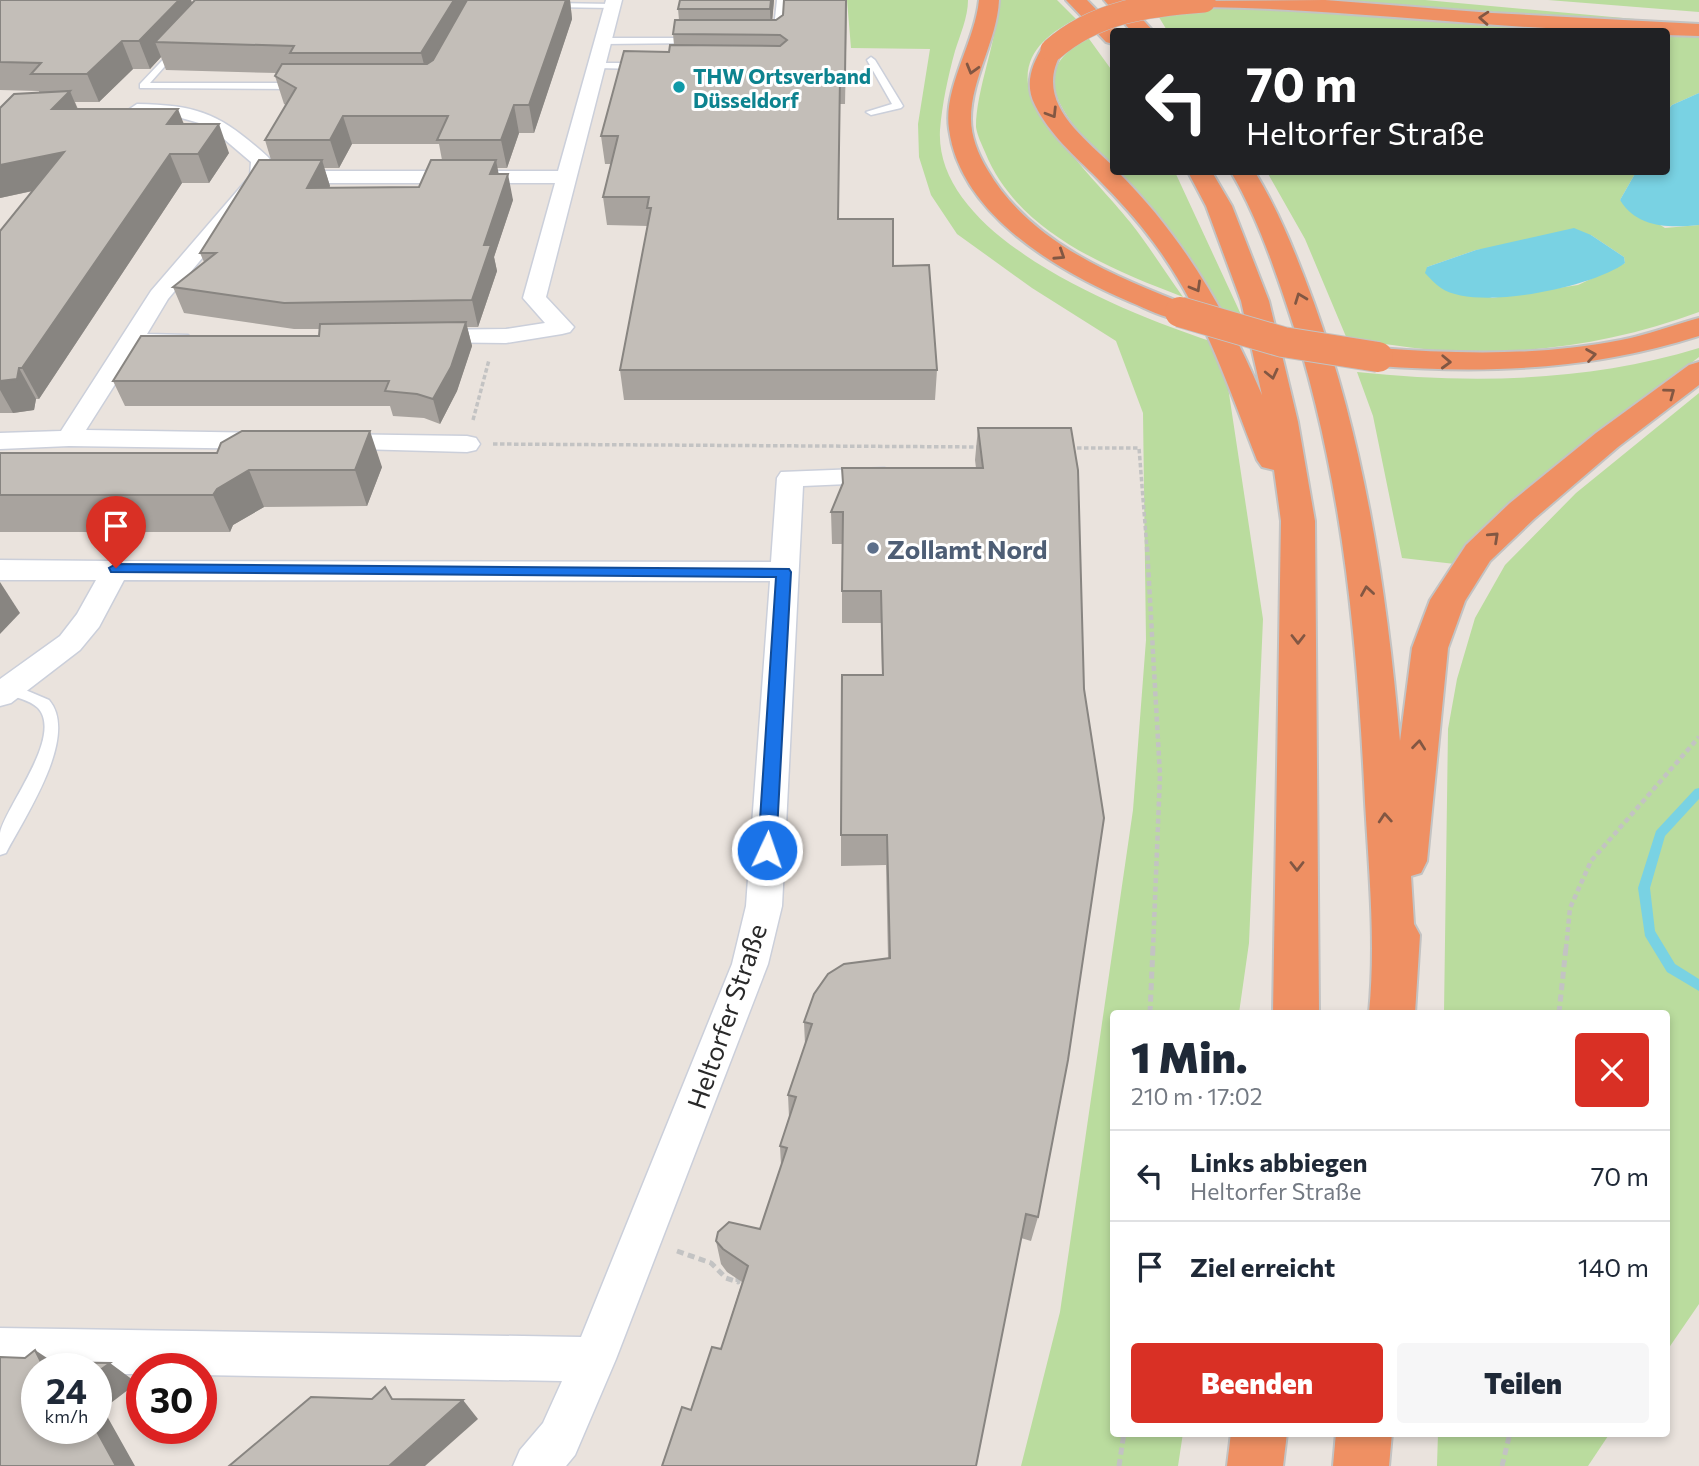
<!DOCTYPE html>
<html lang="de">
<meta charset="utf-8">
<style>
:root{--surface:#fff;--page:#f6f6f7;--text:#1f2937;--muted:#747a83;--line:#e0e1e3;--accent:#d93025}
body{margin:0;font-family:Commissioner,sans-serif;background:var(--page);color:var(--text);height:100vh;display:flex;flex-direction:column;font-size:26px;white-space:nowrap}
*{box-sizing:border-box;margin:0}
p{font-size:23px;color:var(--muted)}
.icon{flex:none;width:38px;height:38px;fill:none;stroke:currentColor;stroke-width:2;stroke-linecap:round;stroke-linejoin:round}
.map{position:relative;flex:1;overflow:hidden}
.sheet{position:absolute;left:1110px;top:1010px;width:560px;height:427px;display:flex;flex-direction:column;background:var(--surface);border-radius:7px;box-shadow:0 4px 10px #0003}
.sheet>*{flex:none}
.top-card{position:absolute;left:1110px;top:28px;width:560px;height:147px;border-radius:7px;box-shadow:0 4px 10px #0003;background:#202124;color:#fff;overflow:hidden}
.speed{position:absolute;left:21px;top:1353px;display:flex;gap:14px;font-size:35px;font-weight:700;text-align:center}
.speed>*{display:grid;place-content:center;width:91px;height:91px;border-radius:50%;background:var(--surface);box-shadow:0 4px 10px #0003;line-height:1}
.speed small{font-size:18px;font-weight:400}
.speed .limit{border:10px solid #d22;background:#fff;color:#111}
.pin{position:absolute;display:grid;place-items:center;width:60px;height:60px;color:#fff;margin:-72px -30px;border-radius:50% 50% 50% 0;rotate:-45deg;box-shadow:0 0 7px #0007}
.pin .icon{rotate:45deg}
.me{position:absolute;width:77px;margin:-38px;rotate:3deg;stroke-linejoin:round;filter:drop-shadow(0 0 5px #0008)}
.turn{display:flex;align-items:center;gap:24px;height:147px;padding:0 21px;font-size:32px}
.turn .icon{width:91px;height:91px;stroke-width:2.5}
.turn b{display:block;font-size:49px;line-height:60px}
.round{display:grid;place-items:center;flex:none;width:74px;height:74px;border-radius:7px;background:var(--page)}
.headline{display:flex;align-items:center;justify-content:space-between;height:119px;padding:0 21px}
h1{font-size:42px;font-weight:800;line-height:52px}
.cta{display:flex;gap:14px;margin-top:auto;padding:14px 21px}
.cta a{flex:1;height:80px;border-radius:7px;background:var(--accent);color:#fff;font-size:28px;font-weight:800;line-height:80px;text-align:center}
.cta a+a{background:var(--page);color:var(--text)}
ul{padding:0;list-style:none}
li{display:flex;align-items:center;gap:21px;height:91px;padding:0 21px;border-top:2px solid var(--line)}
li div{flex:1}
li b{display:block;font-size:26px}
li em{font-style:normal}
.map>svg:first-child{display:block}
.green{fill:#badc9e;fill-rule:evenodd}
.water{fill:#79d2e3}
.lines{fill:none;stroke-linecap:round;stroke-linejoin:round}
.stream{fill:#79d2e3;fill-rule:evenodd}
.lane-casing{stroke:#cbcfda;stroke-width:3}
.street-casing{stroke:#cbcfda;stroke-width:3}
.highway-casing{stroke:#c3c3c3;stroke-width:4}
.path-far2{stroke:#c3c3c3;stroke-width:3.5;stroke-dasharray:4.5 2.5;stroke-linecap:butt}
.path-far1{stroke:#c3c3c3;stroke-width:4.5;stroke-dasharray:5 3.5;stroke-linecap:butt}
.path{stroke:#c3c3c3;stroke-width:5;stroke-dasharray:7 4.5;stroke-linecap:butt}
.lane{fill:#fff;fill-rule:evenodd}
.street{fill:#fff;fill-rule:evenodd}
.highway{fill:#ef9063;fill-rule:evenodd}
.highway-bridge-far1-casing{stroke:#c3c3c3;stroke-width:24;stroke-linecap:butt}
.highway-bridge-casing{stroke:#c3c3c3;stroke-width:32;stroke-linecap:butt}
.highway-bridge-far1{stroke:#ef9063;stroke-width:23}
.highway-bridge{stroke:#ef9063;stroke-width:30}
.wall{fill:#a8a39e;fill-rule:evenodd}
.shaded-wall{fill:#888581}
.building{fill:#c3beb8;stroke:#888581;stroke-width:2}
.oneway{stroke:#825743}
.route{fill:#1a73e8;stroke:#114b97;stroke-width:2}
.culture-dot{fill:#0f9aa8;stroke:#fff;stroke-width:2.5}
.service-dot{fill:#5c6f8a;stroke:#fff;stroke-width:2.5}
.labels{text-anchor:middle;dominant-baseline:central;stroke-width:6;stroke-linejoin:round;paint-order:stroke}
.far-culture-label{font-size:21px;font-weight:bold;fill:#0d838f;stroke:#fff;text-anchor:start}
.service-label{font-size:26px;font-weight:bold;fill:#4e5e75;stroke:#fff;text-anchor:start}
.street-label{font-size:26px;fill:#292929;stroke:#fff}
</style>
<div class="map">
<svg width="1699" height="1466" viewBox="0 0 1699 1466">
<rect width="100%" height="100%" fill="#eae3dd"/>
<!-- green -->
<g class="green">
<path d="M847,0H968C968,17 960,35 955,51C948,76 942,105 940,130C934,239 1127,313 1210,341L1228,387L1263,619L1249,943L1239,1013H1113V1433H1183L1178,1466H1021L1060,1312L1133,810L1146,640L1143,413L1116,341L1032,288L957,234L931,195L919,157L918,124L930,49L851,48Z"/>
<path d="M998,0H1057L1076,19C1051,32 1024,51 1028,84C1033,120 1106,191 1130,222C1149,246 1165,272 1183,297C1108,268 1017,232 985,152C982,145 977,135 976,127C976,88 999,37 998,0Z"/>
<polygon points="1311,0 1425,0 1668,22 1489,14"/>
<polygon points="1548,0 1699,0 1699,12"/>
<polygon points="1254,4 1644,31 1304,32 1231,29 1221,32 1168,32 1157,14"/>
<polygon points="1666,33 1699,35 1699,93 1672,105 1666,112"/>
<path d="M1087,36L1113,72V168C1093,147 1046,104 1055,72C1059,56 1075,46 1087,36Z"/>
<path d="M1116,172H1175L1244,321L1223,314C1194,258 1159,217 1116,172Z"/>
<path d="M1267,172H1636L1620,200L1665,228L1699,225V312C1626,339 1552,352 1474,352C1432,352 1388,344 1347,339L1305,239ZM1591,235L1624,257L1625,263L1578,285L1492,298L1427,267L1476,250Z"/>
<path d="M1699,348V357L1536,483L1455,564L1402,558L1373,416L1357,372C1471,384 1588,382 1699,348Z"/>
<polygon points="1699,393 1699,1304 1666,1352 1666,1013 1444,1013 1448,729 1457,679 1475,618 1505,565 1576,493"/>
<polygon points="1438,1433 1610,1433 1588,1466 1437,1466"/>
</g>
<!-- water -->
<g class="water">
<path d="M1699,93V225C1669,228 1637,228 1620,200L1636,172H1666V112L1672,105Z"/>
<path d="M1574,228L1591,235L1624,257L1625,263C1593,287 1476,312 1441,288C1435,284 1430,278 1425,273L1427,267L1476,250Z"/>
</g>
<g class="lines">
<!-- stream -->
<polygon class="stream" points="1699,788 1699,799 1665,836 1650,888 1655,931 1675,964 1699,979 1699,991 1667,972 1645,936 1638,888 1656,831 1695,789"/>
<!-- lane casing -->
<g class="lane-casing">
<g id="lane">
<polygon points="777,0 785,0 781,37 777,40 773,37"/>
<polygon points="553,3 612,4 616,6 612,8 550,7 549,5"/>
<polygon points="692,38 696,41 695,43 604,44 600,41 604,38"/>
<polygon points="176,46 180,49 150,83 298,83 303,86 298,89 140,88 140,84"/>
<polygon points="871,57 875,60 903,106 901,108 871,115 866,112 892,104 867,60"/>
<polygon points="594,63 640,63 644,66 640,69 597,68 593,65"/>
<path d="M9,683L49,700C80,736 24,818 6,853L0,855C0,848 0,840 0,833C5,807 64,736 38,708C30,700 14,697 4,693L1,689Z"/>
</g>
</g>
<!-- street casing -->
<g class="street-casing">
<g id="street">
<polygon points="606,0 622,0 546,297 574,327 570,332 562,334 506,343 420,342 416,337 420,332 428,330 506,329 545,323 523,298 555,183 283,183 276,181 273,177 276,173 283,171 558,171"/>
<path d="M137,104C201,105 221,115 268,157L271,161L270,177L168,299L147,334L188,335L192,340L188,345L138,348L86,430L268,433L277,435L281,441L277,447L268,449L69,446L0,449V433L61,431L151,291L250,176L251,162L224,139L199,123L178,117L130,114L128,110Z"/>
<polygon points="330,434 467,436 476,438 480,444 476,450 467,452 321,448 317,442 321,436"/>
<polygon points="884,468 893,470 897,476 893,482 803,486 782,906 768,964 616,1359 575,1455 566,1466 513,1466 520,1450 543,1423 562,1381 201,1375 201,1368 142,1368 142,1374 96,1374 96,1368 37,1368 37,1373 0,1372 0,1328 581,1337 732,964 746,906 770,581 124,580 99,627 80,650 11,703 0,706 0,679 60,636 77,614 96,580 0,580 0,560 108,561 116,559 124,561 771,562 777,478 781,472"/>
</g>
</g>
<!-- highway casing -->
<g class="highway-casing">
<g id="highway">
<path d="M979,0H999C997,41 971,78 971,119C971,136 978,154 987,169C1030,243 1114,276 1190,306L1194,312L1190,318C1170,323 1148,309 1130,302C1058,271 960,215 949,129C943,88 975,42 979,0Z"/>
<polygon points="1066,0 1087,0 1118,32 1113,32 1113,44 1106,42"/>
<polygon points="1104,0 1125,0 1154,32 1132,32"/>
<path d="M1325,0L1492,13L1699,24V36L1666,35V32C1512,32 1358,9 1204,7L1197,5L1194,1Z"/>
<path d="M1052,44L1060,45L1063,50C1032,100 1080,134 1113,166V172H1118C1183,237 1226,311 1262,395L1241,301L1206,206L1188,172H1212L1232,206L1269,301L1298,422L1315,521L1319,1013H1273L1281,521L1274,470L1262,467L1257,460C1228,386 1202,307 1154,243C1137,220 1118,199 1097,178C1075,156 1049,134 1035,105C1024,84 1032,64 1044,45Z"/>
<path d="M1231,172H1255C1280,213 1297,257 1314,303C1365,444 1387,592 1400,741L1412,648L1430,600L1466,545L1510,503L1596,433L1689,365L1699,362V385L1618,447L1534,519L1490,561L1465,601L1448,648L1427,861L1421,873L1411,876L1414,924L1420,935L1415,1013H1369C1376,943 1369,873 1365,802C1357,633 1341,464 1286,303C1271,258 1255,213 1231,172Z"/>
<path d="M1699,318V336C1593,370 1488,374 1378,366L1368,363L1363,357L1368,351L1378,348C1459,354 1541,356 1621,340C1647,335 1673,325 1699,318Z"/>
<polygon points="1231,1433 1287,1433 1283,1466 1227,1466"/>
<polygon points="1336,1433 1392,1433 1389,1466 1333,1466"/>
</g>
</g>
<!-- path-far2 -->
<g class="path-far2">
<polyline points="473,420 489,360"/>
<polyline points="493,444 981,447"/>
<polyline points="1070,448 1139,448 1147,549"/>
</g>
<!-- path-far1 -->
<g class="path-far1">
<polyline points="1147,547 1160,775 1153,949"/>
<polyline points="1566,949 1570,908 1591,861 1699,737"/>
</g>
<!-- path -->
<g class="path">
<polyline points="1150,1013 1153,947"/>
<polyline points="1559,1013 1566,947"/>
<polyline points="677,1251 711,1263 726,1278 738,1282 738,1274"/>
<polyline points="1119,1466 1124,1433"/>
<polyline points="1502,1466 1510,1433"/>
</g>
<!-- lane -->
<use href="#lane" class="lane"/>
<!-- street -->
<use href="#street" class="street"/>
<!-- highway -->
<use href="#highway" class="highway"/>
<!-- highway-bridge-far1 casing -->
<g class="highway-bridge-far1-casing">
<path id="highway-bridge-far1" d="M1052,50C1095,12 1148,5 1204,1"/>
</g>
<!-- highway-bridge casing -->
<g class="highway-bridge-casing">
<polyline id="highway-bridge" points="1180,312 1283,342 1378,357"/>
</g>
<!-- highway-bridge-far1 -->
<use href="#highway-bridge-far1" class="highway-bridge-far1"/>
<!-- highway-bridge -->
<use href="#highway-bridge" class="highway-bridge"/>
</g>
<!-- wall -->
<g class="wall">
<path d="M0,0H191L192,3L195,0H570L572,19L534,133H519L507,168H497L498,174L513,200L494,257L497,271L478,327H467L472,346L457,391L440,424L424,418L393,416L390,406H125L113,381L319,336L320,329H294L184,313L173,287L204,262L200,253L271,160L265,140L286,105L284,104L275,76L277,73L166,70L161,57L150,69H133L99,102H75L78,109L184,124L229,153L209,183H182L39,399H36L34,410L13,413H0V231L33,191L0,198L39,93V91L0,90ZM352,144H439L442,160L419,187L329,188L330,186L324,168H339Z"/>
<polygon points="774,0 772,20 776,20 847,0 845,104 840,104 838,219 893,266 937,370 935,400 624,400 620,370 648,226 607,225 603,197 611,164 605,164 601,136 674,45 673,34 679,20 678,9"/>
<polygon points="978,428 1071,428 1038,1217 1031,1241 1021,1238 691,1410 721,1349 742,1282 727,1272 721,1264 716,1241 760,1229 781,1165 780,1146 789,1117 788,1095 805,1044 804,1022 888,958 886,865 841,866 841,835 882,675 881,623 842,623 842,544 832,544 831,512 976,468 975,460"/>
<polygon points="0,453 382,467 367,506 264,507 233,525 230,532 0,532"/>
</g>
<!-- shaded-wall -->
<g class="shaded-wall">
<polygon points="179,0 191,0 197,17 155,42 161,57 150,69 139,41"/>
<polygon points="454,0 475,0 428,80 421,53"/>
<polygon points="566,0 570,0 572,19 534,133 529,105"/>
<polygon points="771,0 774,0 771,35 770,9"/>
<polygon points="122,41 133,69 99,102 87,74"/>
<polygon points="70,91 82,120 52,109"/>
<polygon points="514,105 519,133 507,168 501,140"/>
<polygon points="178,109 189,137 167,124"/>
<polygon points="343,116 352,144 339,168 330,140"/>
<polygon points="219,124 229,153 209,183 198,154"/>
<polygon points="64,152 77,181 0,198 0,165"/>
<polygon points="170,154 182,183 39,399 22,368"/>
<polygon points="322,160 330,186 315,213 307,188"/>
<polygon points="496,160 501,186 490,174"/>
<polygon points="508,174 513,200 494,257 497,271 478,327 472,300 484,245"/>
<polygon points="466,322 472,346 457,391 440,424 433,399"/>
<polygon points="19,368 36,399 34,410 13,413 0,390 0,381"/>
<polygon points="370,431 382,467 367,506 355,470"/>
<polygon points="249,470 264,507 233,525 230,532 213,495 217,489"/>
<polygon points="0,582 20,613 0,634"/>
<polygon points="35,1350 62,1368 41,1362"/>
<polygon points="110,1363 137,1383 103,1409 135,1466 116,1466 95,1428 96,1428 96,1373"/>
<polygon points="463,1400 478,1419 425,1466 389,1466"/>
</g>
<!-- building -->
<g class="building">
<polygon points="0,0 179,0 139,41 122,41 87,74 31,74 41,63 0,62"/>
<polygon points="195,0 454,0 421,53 290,53 294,46 155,42"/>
<polygon points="467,0 566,0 529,105 514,105 501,140 437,140 448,116 343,116 330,140 265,140 296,88 275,76 282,64 427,64 433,60"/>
<polygon points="680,0 771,0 770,9 678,9"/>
<polygon points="784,0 846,0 845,77 840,77 838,219 893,219 893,266 929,265 937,370 620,370 651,208 647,208 649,197 603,197 618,136 601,136 624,51 669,52 670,45 780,46 787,40 780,35 673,34 675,20 776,20 783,15"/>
<polygon points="70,91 52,109 178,109 167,124 219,124 198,154 170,154 22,368 19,368 17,379 0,381 0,231 64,152 0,165 0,108 14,94"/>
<polygon points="259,160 322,160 307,188 419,187 431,160 496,160 490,174 508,174 484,245 491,245 472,300 284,303 173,287 216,253 200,253"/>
<polygon points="466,322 451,367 433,399 417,394 385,391 389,381 113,381 141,336 319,336 320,324"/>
<polygon points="978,428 1071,428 1078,470 1084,689 1104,818 1068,1060 1038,1217 1026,1214 976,1466 662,1466 682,1407 691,1410 712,1347 721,1349 748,1266 723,1249 716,1241 718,1232 729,1222 760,1229 787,1148 780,1146 796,1097 788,1095 812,1024 804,1022 814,994 828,974 844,964 890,958 887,835 841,835 842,675 883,675 881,591 842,591 843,512 831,512 843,483 842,468 983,468"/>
<polygon points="242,431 370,431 355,470 249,470 217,489 213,495 0,495 0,453 217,453 221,443"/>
<polygon points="35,1350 41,1362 110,1363 96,1373 96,1368 37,1368 37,1428 95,1428 116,1466 0,1466 0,1357 25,1358"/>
<polygon points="385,1387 392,1399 463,1400 389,1466 229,1466 311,1397 372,1399"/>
</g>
<!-- one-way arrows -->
<defs><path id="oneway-chevron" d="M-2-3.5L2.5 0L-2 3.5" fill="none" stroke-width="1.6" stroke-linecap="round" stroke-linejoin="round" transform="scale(1.75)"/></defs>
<g class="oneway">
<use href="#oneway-chevron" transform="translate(1484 18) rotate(-176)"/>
<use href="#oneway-chevron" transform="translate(972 69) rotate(106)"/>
<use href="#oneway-chevron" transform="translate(1052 113) rotate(58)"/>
<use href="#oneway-chevron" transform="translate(1060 255) rotate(33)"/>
<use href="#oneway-chevron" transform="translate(1196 287) rotate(60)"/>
<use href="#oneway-chevron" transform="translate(1300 298) rotate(-111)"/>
<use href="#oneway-chevron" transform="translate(1591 355) rotate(-9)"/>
<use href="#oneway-chevron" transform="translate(1446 362) rotate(2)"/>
<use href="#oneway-chevron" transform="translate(1272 374) rotate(77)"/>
<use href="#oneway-chevron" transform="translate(1670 393) rotate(-37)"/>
<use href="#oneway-chevron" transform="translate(1494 537) rotate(-43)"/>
<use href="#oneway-chevron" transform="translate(1367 591) rotate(-99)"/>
<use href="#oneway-chevron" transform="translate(1298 639) rotate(90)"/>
<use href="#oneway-chevron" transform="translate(1419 745) rotate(-84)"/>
<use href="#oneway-chevron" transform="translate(1385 818) rotate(-94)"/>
<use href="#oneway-chevron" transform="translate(1297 866) rotate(90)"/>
</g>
<!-- route -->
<polygon class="route" points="116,564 789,569 791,572 776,850 773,855 761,855 758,850 776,577 111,572 109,568"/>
<!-- markers -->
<circle class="culture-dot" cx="679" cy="87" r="7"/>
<circle class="service-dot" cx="873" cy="548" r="7"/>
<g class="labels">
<!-- far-culture labels -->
<g class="far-culture-label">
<text x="693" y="75">THW Ortsverband<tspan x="693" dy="24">Düsseldorf</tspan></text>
</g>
<!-- service labels -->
<g class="service-label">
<text x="887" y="548">Zollamt Nord</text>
</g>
<!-- street labels -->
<g class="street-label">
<text transform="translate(726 1016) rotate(-71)">Heltorfer Straße</text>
</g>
</g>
</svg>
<div class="speed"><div>24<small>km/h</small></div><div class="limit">30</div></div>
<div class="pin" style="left:116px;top:568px;background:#d93025"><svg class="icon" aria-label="arrive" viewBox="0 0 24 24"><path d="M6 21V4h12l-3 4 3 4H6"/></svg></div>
<svg class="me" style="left:767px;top:850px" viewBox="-20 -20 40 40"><circle r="17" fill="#1a73e8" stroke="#fff" stroke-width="3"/><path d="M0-11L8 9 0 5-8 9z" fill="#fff"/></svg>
<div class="top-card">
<div class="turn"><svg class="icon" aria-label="left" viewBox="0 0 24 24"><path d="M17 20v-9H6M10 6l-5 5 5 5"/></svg><div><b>70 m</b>Heltorfer Straße</div></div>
</div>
<section class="sheet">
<div class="headline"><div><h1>1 Min.</h1><p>210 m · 17:02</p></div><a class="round" style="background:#d93025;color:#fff"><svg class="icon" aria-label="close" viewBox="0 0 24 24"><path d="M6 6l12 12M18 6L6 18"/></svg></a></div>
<ul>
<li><svg class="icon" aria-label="left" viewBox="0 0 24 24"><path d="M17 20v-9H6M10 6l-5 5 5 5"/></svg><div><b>Links abbiegen</b><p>Heltorfer Straße</p></div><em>70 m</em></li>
<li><svg class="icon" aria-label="arrive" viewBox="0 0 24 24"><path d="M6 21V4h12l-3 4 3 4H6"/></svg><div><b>Ziel erreicht</b></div><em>140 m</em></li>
</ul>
<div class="cta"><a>Beenden</a><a>Teilen</a></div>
</section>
</div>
